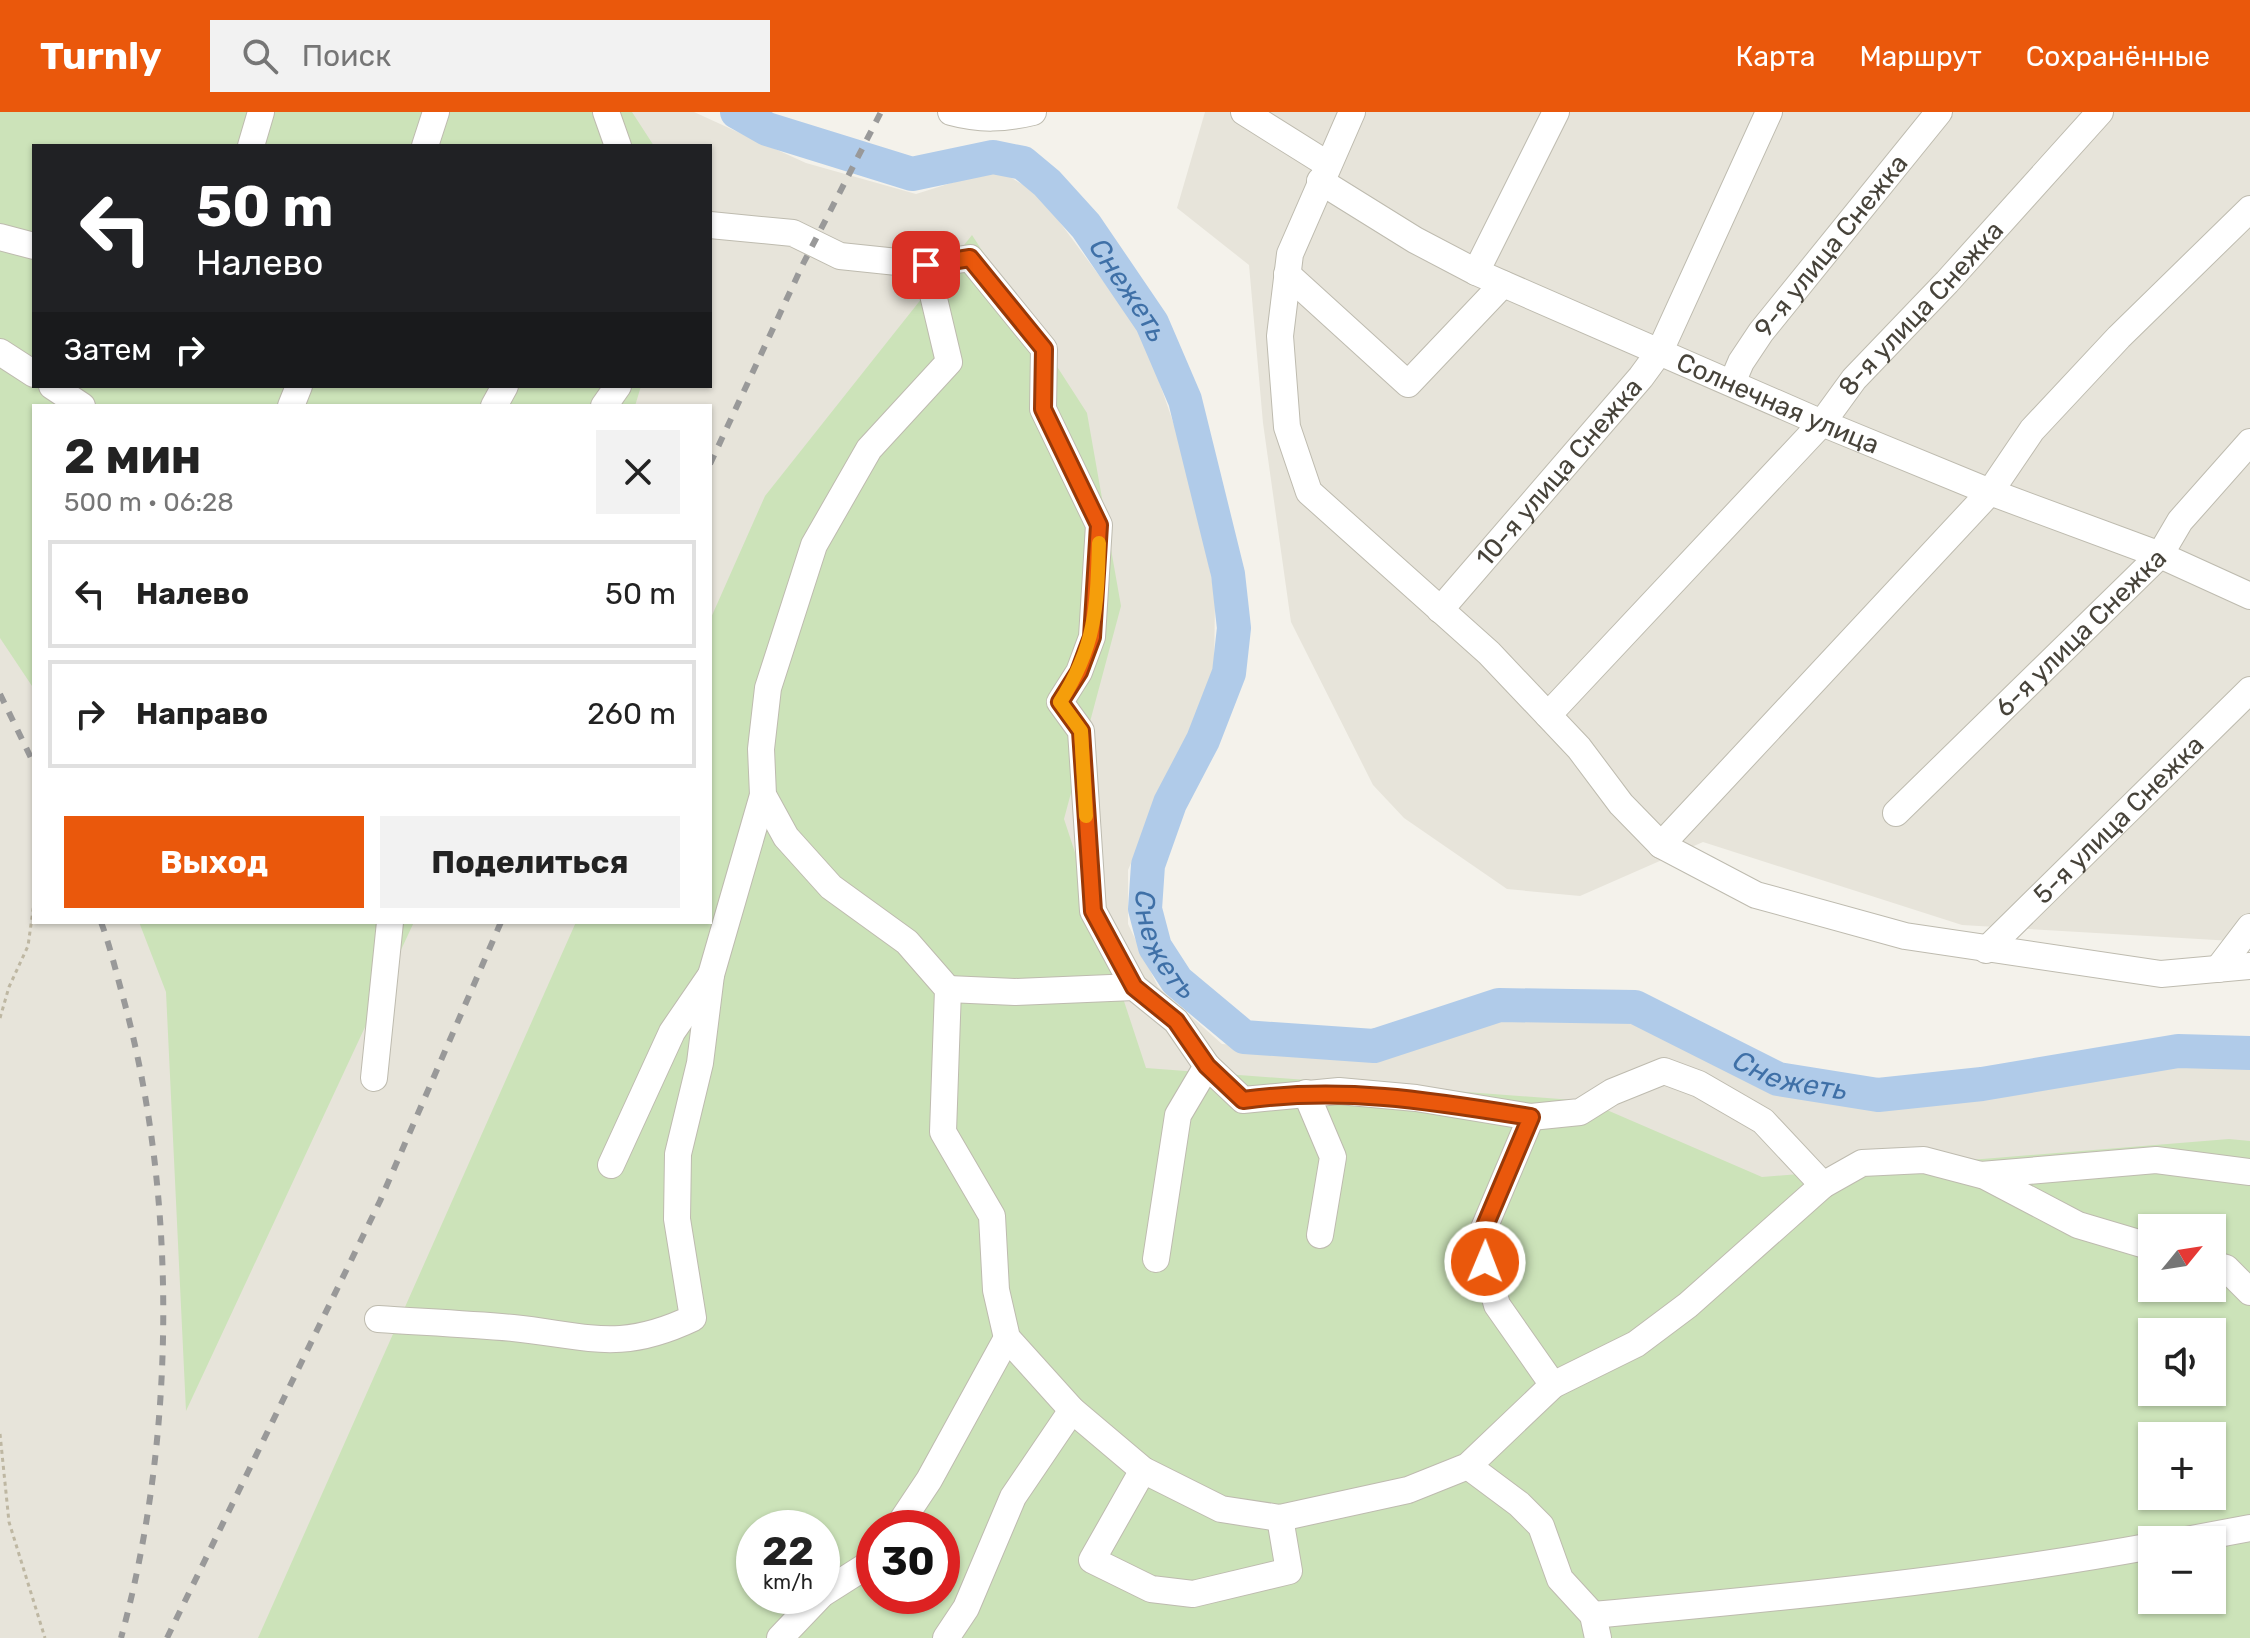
<!DOCTYPE html>
<html lang="ru">
<meta charset="utf-8">
<style>
:root{--surface:#fff;--page:#f2f2f2;--text:#222;--muted:#767676;--line:#e0e0e0;--accent:#ea580c}
body{margin:0;font-family:Rubik,sans-serif;background:var(--page);color:var(--text);height:100vh;display:flex;flex-direction:column;font-size:30px;white-space:nowrap}
*{box-sizing:border-box;margin:0}
p{font-size:26px;color:var(--muted)}
.icon{flex:none;width:44px;height:44px;fill:none;stroke:currentColor;stroke-width:2;stroke-linecap:round;stroke-linejoin:round}
.map{position:relative;flex:1;overflow:hidden}
.panel{position:absolute;left:32px;top:292px;width:680px;height:520px;display:flex;flex-direction:column;background:var(--surface);border-radius:0px;box-shadow:0 2px 6px #0004}
.panel>*{flex:none}
.guide{position:absolute;left:32px;top:32px;width:680px;height:244px;border-radius:0px;box-shadow:0 2px 6px #0004;background:#202124;color:#fff;overflow:hidden}
.needle{width:52px;rotate:60deg}
.controls{position:absolute;left:2138px;top:1102px;display:grid;gap:16px}
.controls a{display:grid;place-items:center;width:88px;height:88px;border-radius:0px;background:var(--surface);box-shadow:0 2px 6px #0004;font-size:40px}
.speed{position:absolute;left:736px;top:1398px;display:flex;gap:16px;font-size:40px;font-weight:700;text-align:center}
.speed>*{display:grid;place-content:center;width:104px;height:104px;border-radius:50%;background:var(--surface);box-shadow:0 2px 6px #0004;line-height:1}
.speed small{font-size:20px;font-weight:400}
.speed .limit{border:12px solid #d22;background:#fff;color:#111}
.pin{position:absolute;display:grid;place-items:center;width:68px;height:68px;color:#fff;margin:-34px;border-radius:16px;box-shadow:0 4px 12px #0006}
.me{position:absolute;width:88px;margin:-44px;rotate:1deg;stroke-linejoin:round;filter:drop-shadow(0 0 6px #0008)}
.turn{display:flex;align-items:center;gap:28px;height:168px;padding:0 32px;font-size:36px}
.turn .icon{width:104px;height:104px;stroke-width:2.5}
.turn b{display:block;font-size:56px;line-height:68px}
.then{display:flex;align-items:center;height:76px;padding:0 32px;background:#0003;gap:16px;font-size:30px}
.round{display:grid;place-items:center;flex:none;width:84px;height:84px;border-radius:0px;background:var(--page)}
.overview{display:flex;align-items:center;justify-content:space-between;height:136px;padding:0 32px}
h1{font-size:48px;font-weight:700;line-height:60px}
.cta{display:flex;gap:16px;margin-top:auto;padding:16px 32px}
.cta a{flex:1;height:92px;border-radius:0px;background:var(--accent);color:#fff;font-size:32px;font-weight:700;line-height:92px;text-align:center}
.cta a+a{background:var(--page);color:var(--text)}
ul{padding:0;list-style:none}
li{display:flex;align-items:center;gap:24px;height:108px;margin:0 16px 12px;padding:0 16px;border:4px solid var(--line);border-radius:0px}
li div{flex:1}
li b{display:block;font-size:30px}
li em{font-style:normal}
header{display:flex;align-items:center;gap:48px;box-sizing:border-box;height:112px;padding:0 40px;background:var(--accent);color:#fff}
header strong{font-size:38px}
nav{display:flex;gap:44px;margin-inline-start:auto;font-size:28px}
.search{width:560px;height:72px;background:var(--page);display:flex;align-items:center;gap:20px;box-sizing:border-box;padding:0 28px;border-radius:0px;color:var(--muted);font-size:30px}
.map>svg:first-child{display:block}
.residential{fill:#e7e4da;fill-rule:evenodd}
.green{fill:#cce3b9;fill-rule:evenodd}
.lines{fill:none;stroke-linecap:round;stroke-linejoin:round}
.river{stroke:#b0cbe9;stroke-width:34}
.minor-casing{stroke:#bebbaf;stroke-width:28}
.path{stroke:#beb7a2;stroke-width:3;stroke-dasharray:4 4;stroke-linecap:butt}
.minor{stroke:#fff;stroke-width:26}
.rail{stroke:#999;stroke-width:6;stroke-dasharray:10 10;stroke-linecap:butt}
.route-casing{stroke:#983908;stroke-width:20}
.route{stroke:#ea580c;stroke-width:14}
.slow{stroke:#f59e0b;stroke-width:14}
.labels{text-anchor:middle;dominant-baseline:central;stroke-width:6;stroke-linejoin:round;paint-order:stroke}
.street-label{font-size:26px;fill:#47433a;stroke:#fff}
.water-label{font-size:28px;font-style:italic;fill:#3f70a7;stroke:#fff}
</style>
<header>
<strong>Turnly</strong>
<div class="search"><svg class="icon" aria-label="search" viewBox="0 0 24 24"><circle cx="10" cy="10" r="6"/><path d="M15 15l6 6"/></svg>Поиск</div>
<nav><a>Карта</a><a>Маршрут</a><a>Сохранённые</a></nav>
</header>
<div class="map">
<svg width="2250" height="1526" viewBox="0 0 2250 1526">
<rect width="100%" height="100%" fill="#f4f2eb"/>
<!-- residential -->
<g class="residential">
<path d="M0,0H694L806,51L916,82L996,57L1039,82L1143,223L1191,362L1215,485L1214,563L1128,758V812L1158,875L1222,932L1384,944L1502,906L1631,903L1772,977L1882,994L2178,950L2250,952V1526H0ZM34,34H710V274H34ZM34,294H710V810H34ZM2152,1116H2212V1176H2152ZM2152,1220H2212V1280H2152ZM2152,1324H2212V1384H2152ZM754,1416H822V1484H754ZM874,1416H942V1484H874ZM2152,1428H2212V1488H2152Z"/>
<polygon points="1205,0 2250,0 2250,830 1962,813 1703,730 1580,784 1507,777 1404,706 1373,673 1291,510 1263,311 1249,153 1177,96"/>
</g>
<!-- green -->
<g class="green">
<polygon points="0,0 632,0 654,34 34,34 34,274 641,274 635,294 34,294 34,577 0,526"/>
<path d="M972,123L1087,301L1121,494L1064,707L1146,956L1586,989L1762,1065L2229,1027L2250,1029V1526H258L576,810H710V508L765,384ZM2152,1116H2212V1176H2152ZM2152,1220H2212V1280H2152ZM2152,1324H2212V1384H2152ZM754,1416H822V1484H754ZM874,1416H942V1484H874ZM2152,1428H2212V1488H2152Z"/>
<polygon points="139,810 414,810 186,1299 166,880"/>
</g>
<g class="lines">
<!-- river -->
<path class="river" id="s1" d="M737,0L767,17L912,62L993,45L1023,51L1047,71L1086,114L1152,211L1185,288L1228,462L1234,516L1229,561L1203,628L1170,691L1148,753L1145,797L1155,835L1177,869L1244,925L1374,934L1499,893L1635,895L1778,967L1878,983L1982,972L2178,939L2250,941"/>
<!-- minor casing -->
<g class="minor-casing">
<g id="minor">
<polyline points="606,0 618,34"/>
<path d="M951,0C980,8 1004,7 1033,0"/>
<polyline points="1244,0 1327,52"/>
<polyline points="1352,0 1290,142 1280,224 1287,315 1309,380 1489,541 1579,636 1621,692 1661,733 1756,783 1905,824 2161,862 2250,854"/>
<polyline points="251,34 261,0"/>
<polyline points="425,34 436,0"/>
<path id="s2" d="M1320,69L1415,128L1476,160L1822,311L1990,380L2160,443L2250,484"/>
<polyline points="710,113 793,121 840,144 926,153 970,146 1044,237 1043,297 1099,413 1092,525 1079,560 1060,590 1081,619 1093,799 1134,875"/>
<polyline points="0,125 34,134"/>
<polyline points="926,153 949,250 869,337 814,433 768,576 761,637 763,683 786,725 831,775 907,830 948,877 943,1020 992,1104 996,1178 1007,1226 1072,1298 1143,1358 1221,1397 1280,1406 1408,1378 1468,1354 1553,1273 1636,1232 1688,1193 1823,1073 1862,1051 1924,1048 1981,1063 2156,1048 2250,1060"/>
<polyline points="1476,160 1556,0"/>
<polyline points="1287,162 1408,272 1503,172"/>
<polyline points="0,240 34,262"/>
<path id="s3" d="M1732,271L1741,250L1761,220L1939,0"/>
<polyline points="52,274 82,294"/>
<polyline points="291,294 299,274"/>
<polyline points="494,294 505,274"/>
<polyline points="604,294 618,274"/>
<path id="s4" d="M1440,498L1641,265L1660,239L1769,0"/>
<path id="s5" d="M1548,603L1822,311L1854,267L1947,170L2100,0"/>
<path id="s6" d="M1896,701L2160,443L2180,409L2250,330"/>
<polyline points="1661,733 1990,380 2032,318 2119,225 2250,97"/>
<path id="s7" d="M1986,838L2250,578"/>
<polyline points="2218,857 2250,815"/>
<polyline points="948,877 1015,880 1134,875 1176,909 1207,954 1243,988 1339,979 1416,986 1531,1005 1580,1000 1612,980 1664,959 1699,972 1763,1009 1823,1073"/>
<polyline points="374,966 390,810"/>
<polyline points="1306,981 1333,1045 1320,1123"/>
<polyline points="1531,1005 1479,1128 1497,1193 1553,1273"/>
<polyline points="611,1053 672,920 711,863 763,683"/>
<polyline points="1983,1063 2078,1113 2152,1135"/>
<polyline points="1156,1147 1178,1003 1207,954"/>
<polyline points="2212,1152 2226,1156 2250,1180"/>
<path d="M378,1207C423,1210 468,1212 513,1216C589,1224 619,1241 693,1206L677,1107L678,1042L700,951L711,863"/>
<polyline points="1468,1354 1519,1392 1541,1414 1560,1467 1593,1503 1598,1526"/>
<polyline points="1143,1358 1092,1448 1151,1477 1193,1482 1289,1459 1280,1406"/>
<polyline points="897,1416 929,1368 1007,1226"/>
<polyline points="2186,1428 2250,1416"/>
<polyline points="822,1482 874,1449"/>
<path d="M1593,1503C1780,1486 1967,1468 2152,1434"/>
<polyline points="780,1526 820,1484"/>
<polyline points="946,1526 966,1496 1013,1385 1072,1298"/>
</g>
</g>
<!-- path -->
<g class="path">
<polyline points="0,906 9,875 28,834 34,791"/>
<polyline points="0,1322 9,1410 45,1526"/>
</g>
<!-- minor -->
<use href="#minor" class="minor"/>
<!-- rail -->
<g class="rail">
<polyline points="710,352 803,152 881,0"/>
<polyline points="0,582 34,652"/>
<path d="M101,810C110,834 116,860 123,885C178,1085 176,1326 121,1526"/>
<polyline points="167,1526 380,1089 501,810"/>
</g>
</g>
<g class="lines">
<!-- route casing -->
<g class="route-casing">
<path id="route" d="M926,153L970,146L1044,237L1043,297L1099,413L1092,525L1079,560L1060,590L1081,619L1093,799L1134,875L1176,909L1207,954L1243,988C1344,974 1432,989 1531,1005L1479,1128L1485,1150"/>
</g>
<!-- route -->
<use href="#route" class="route"/>
<!-- slow -->
<path class="slow" d="M1086,704L1081,619L1060,590C1096,534 1097,495 1099,431"/>
</g>
<g class="labels">
<!-- street labels -->
<g class="street-label">
<text stroke="none"><textPath href="#s3" startOffset="170">9-я улица Снежка</textPath></text>
<text stroke="none"><textPath href="#s5" startOffset="552">8-я улица Снежка</textPath></text>
<text stroke="none"><textPath href="#s2" startOffset="510">Солнечная улица</textPath></text>
<text stroke="none"><textPath href="#s4" startOffset="182">10-я улица Снежка</textPath></text>
<text stroke="none"><textPath href="#s6" startOffset="258">6-я улица Снежка</textPath></text>
<text stroke="none"><textPath href="#s7" startOffset="186">5-я улица Снежка</textPath></text>
</g>
<!-- water labels -->
<g class="water-label">
<text stroke="none"><textPath href="#s1" startOffset="466">Снежеть</textPath></text>
<text stroke="none"><textPath href="#s1" startOffset="1162">Снежеть</textPath></text>
<text stroke="none"><textPath href="#s1" startOffset="1858">Снежеть</textPath></text>
</g>
</g>
</svg>
<div class="controls">
<a><svg class="needle" viewBox="-14 -14 28 28"><path d="M0-13l5 13h-10z" fill="#e53935"/><path d="M0 13l5-13h-10z" fill="#767676"/></svg></a>
<a><svg class="icon" aria-label="sound" viewBox="0 0 24 24"><path d="M4 9h4l5-4v14l-5-4H4zM17 9q2 3 0 6"/></svg></a>
<a>+</a>
<a>−</a>
</div>
<div class="speed"><div>22<small>km/h</small></div><div class="limit">30</div></div>
<div class="pin" style="left:926px;top:153px;background:#d93025"><svg class="icon" aria-label="arrive" viewBox="0 0 24 24"><path d="M6 21V4h12l-3 4 3 4H6"/></svg></div>
<svg class="me" style="left:1485px;top:1150px" viewBox="-20 -20 40 40"><circle r="17" fill="#ea580c" stroke="#fff" stroke-width="3"/><path d="M0-11L8 9 0 5-8 9z" fill="#fff"/></svg>
<div class="guide">
<div class="turn"><svg class="icon" aria-label="left" viewBox="0 0 24 24"><path d="M17 20v-9H6M10 6l-5 5 5 5"/></svg><div><b>50 m</b>Налево</div></div>
<div class="then">Затем<svg class="icon" aria-label="right" viewBox="0 0 24 24"><path d="M7 20v-9h11M14 6l5 5-5 5"/></svg></div>
</div>
<section class="panel">
<div class="overview"><div><h1>2 мин</h1><p>500 m · 06:28</p></div><a class="round"><svg class="icon" aria-label="close" viewBox="0 0 24 24"><path d="M6 6l12 12M18 6L6 18"/></svg></a></div>
<ul>
<li><svg class="icon" aria-label="left" viewBox="0 0 24 24"><path d="M17 20v-9H6M10 6l-5 5 5 5"/></svg><div><b>Налево</b></div><em>50 m</em></li>
<li><svg class="icon" aria-label="right" viewBox="0 0 24 24"><path d="M7 20v-9h11M14 6l5 5-5 5"/></svg><div><b>Направо</b></div><em>260 m</em></li>
</ul>
<div class="cta"><a>Выход</a><a>Поделиться</a></div>
</section>
</div>
